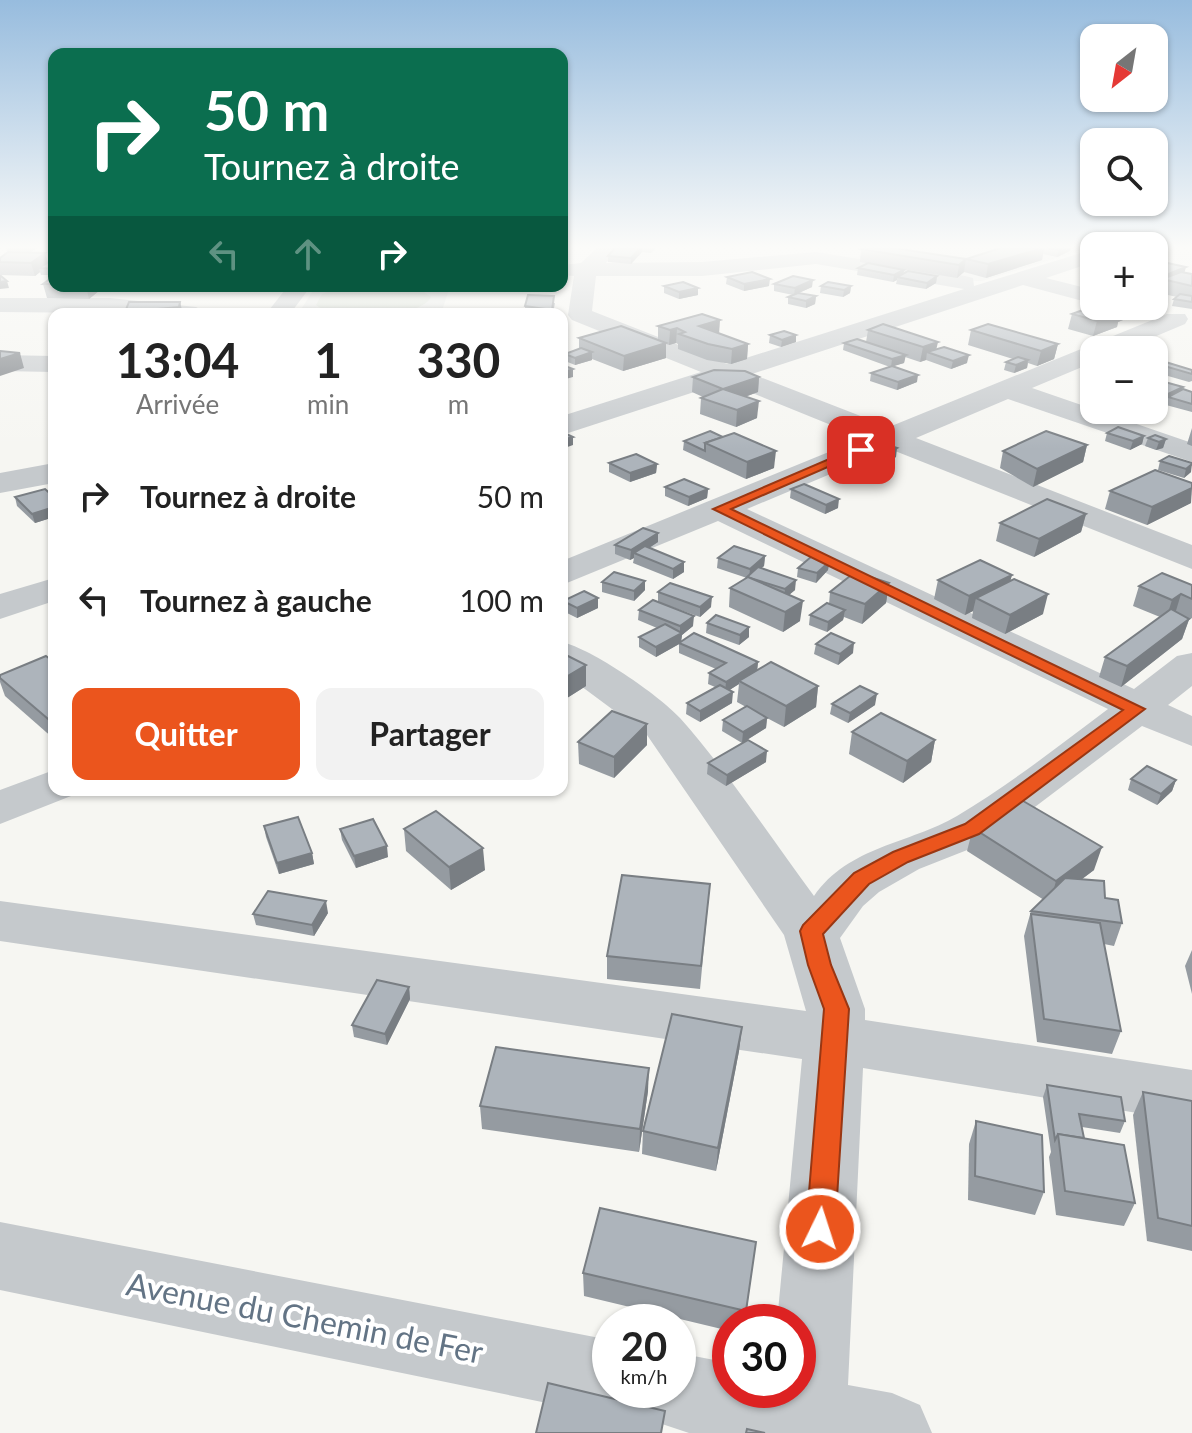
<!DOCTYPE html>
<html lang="fr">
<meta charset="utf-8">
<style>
:root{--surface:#fff;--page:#f2f2f2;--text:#222;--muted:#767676;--accent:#eb551d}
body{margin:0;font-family:Lato,sans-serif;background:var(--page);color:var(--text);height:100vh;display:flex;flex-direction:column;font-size:30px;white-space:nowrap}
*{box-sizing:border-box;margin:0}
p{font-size:26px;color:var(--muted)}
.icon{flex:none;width:44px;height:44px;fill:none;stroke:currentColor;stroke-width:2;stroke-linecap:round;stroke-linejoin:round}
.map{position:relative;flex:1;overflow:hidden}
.side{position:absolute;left:48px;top:308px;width:520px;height:488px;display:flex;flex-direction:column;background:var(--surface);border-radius:16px;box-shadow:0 2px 6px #0004}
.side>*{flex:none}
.top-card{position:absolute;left:48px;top:48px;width:520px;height:244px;border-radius:16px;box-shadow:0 2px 6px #0004;background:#0b6e4f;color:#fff;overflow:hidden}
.needle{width:52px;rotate:211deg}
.tools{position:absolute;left:1080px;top:24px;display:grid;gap:16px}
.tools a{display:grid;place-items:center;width:88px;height:88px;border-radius:16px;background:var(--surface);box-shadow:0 2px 6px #0004;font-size:40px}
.speed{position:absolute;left:592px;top:1304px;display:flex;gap:16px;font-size:40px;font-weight:700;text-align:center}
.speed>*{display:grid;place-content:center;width:104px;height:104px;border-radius:50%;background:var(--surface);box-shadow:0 2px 6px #0004;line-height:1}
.speed small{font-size:20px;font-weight:400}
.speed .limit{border:12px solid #d22;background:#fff;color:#111}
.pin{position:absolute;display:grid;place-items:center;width:68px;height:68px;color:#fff;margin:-34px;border-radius:16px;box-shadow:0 4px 12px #0006}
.me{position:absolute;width:88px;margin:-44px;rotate:4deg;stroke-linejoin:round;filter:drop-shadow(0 0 6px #0008)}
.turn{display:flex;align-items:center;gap:28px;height:168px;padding:0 24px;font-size:36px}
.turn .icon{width:104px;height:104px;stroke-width:2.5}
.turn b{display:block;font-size:56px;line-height:68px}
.lanes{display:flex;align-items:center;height:76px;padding:0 24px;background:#0003;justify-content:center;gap:40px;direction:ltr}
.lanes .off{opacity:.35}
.eta{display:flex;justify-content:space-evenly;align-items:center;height:136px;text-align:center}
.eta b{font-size:48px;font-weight:700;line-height:56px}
.cta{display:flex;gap:16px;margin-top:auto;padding:16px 24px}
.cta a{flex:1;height:92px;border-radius:16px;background:var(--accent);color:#fff;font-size:32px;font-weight:700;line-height:92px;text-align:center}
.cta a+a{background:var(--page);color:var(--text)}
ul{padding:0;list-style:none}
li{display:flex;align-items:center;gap:24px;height:104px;padding:0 24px}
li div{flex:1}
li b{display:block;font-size:30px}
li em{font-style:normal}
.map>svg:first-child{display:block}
.built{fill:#e6e8e6}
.green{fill:#d6ded3}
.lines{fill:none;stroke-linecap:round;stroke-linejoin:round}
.minor{fill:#c5c9cc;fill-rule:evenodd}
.wall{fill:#959ba1}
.shaded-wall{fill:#797e83}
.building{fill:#adb4bb;stroke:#797e83;stroke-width:2}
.route{fill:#eb551d;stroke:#993713;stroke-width:2}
.labels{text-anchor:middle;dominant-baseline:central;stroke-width:8;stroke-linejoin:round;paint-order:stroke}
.near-street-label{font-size:32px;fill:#637485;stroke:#fff}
</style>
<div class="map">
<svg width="1192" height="1433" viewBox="0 0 1192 1433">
<rect width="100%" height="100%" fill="#f6f6f2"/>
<!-- built -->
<g class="built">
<polygon points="882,248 1089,248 982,281 962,281 847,260"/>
<polygon points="316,286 450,286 441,314 298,314"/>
</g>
<!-- green -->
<path class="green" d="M343,286H415L431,297C419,320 335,321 316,305L322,294Z"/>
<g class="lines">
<!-- minor -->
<g class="minor">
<path d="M597,248H619L606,263L702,262L816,252L965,276L973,278L974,286L1094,249V262L1046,278L1094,290V304L1023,285L752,374L889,427L1167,314H1185L1188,319L1185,324L1123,350H1094V362L1032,388L1192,443V462L1008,399L916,438L1192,545V569L890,449L747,509L1134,689L1177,656L1192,653V686L1168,705L1192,716V746L1142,726L990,841L919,869L879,892L863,906L840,938L865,1009V1020L1192,1070V1122L863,1068L848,1385L892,1393L920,1405L932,1433H689L641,1417L636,1406L610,1416L0,1290V1222L610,1340V1390H678V1353L730,1363V1390H798V1322H777L802,1059L0,941V901L806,1011L784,935L647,735L562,672V642C592,649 659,695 680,718C728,772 771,838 814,896C849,846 909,844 957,816C1009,785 1059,746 1108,709L718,521L562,585V561L863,438L725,382L562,435V416L701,372L572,320L568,315L574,276L562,275V265L581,263ZM816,264L964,289L727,364L592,311L596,276H702Z"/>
<polygon points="288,286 311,286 290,314 266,314"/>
<polygon points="0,298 110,298 196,307 208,314 0,312"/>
<polygon points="0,355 54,356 54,372 0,371"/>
<polygon points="54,463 54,483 0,493 0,473"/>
<polygon points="54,578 54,601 0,619 0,594"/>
<polygon points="54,770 54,790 74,790 71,796 0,824 0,790"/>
</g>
</g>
<!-- wall -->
<g class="wall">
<polygon points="6,248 37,248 31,252 7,251"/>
<polygon points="615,248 656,248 651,253 642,252 631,264 608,262 608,256"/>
<polygon points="993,248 1071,248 1070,251 1057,257 1043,254 1042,260 986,278 964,272 957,278 860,262 861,249 907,250 966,259 993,250"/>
<polygon points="45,253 48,263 54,259 54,275 41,275 40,272 35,276 0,275 0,258"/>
<polygon points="1154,266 1192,274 1192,309 1172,306 1174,299 1177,297 1159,293 1159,290 1154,290"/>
<polygon points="858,268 904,270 903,274 937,276 936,283 926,289 896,284 897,280 893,282 857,275"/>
<polygon points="54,276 54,286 105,286 89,299 47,298 43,284"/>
<polygon points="1094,276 1094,295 1083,292 1086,278"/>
<polygon points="727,277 769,286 744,291 726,284"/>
<polygon points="774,284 812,287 799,293 816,296 815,304 806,308 788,304 788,297 793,295 774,291"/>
<polygon points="461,286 495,286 494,291 461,291"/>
<polygon points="664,286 698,295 679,299 664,293"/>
<polygon points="821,286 851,286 850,293 843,297 820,293"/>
<polygon points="555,303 553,314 525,313 525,306"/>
<polygon points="1105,308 1129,310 1128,318 1118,322 1117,327 1093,336 1068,329 1072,314"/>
<polygon points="658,326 719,334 748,344 747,359 731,364 707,360 678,349 678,344 676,343 669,345 666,344 666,358 623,371 592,359 592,360 575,365 565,361 565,354 579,349 579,338 658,340"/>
<polygon points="868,330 936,350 967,363 951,369 926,360 920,362 905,357 904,363 893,366 917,382 897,390 870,381 871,373 890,367 843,350 844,343 866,342"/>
<polygon points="971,330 1058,344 1054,359 1037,366 1028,363 1027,368 1014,373 1004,370 1006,362 1013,359 968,345"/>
<polygon points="770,335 796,335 796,342 781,347 769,343"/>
<polygon points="1154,362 1192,370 1192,381 1189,382 1154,372"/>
<polygon points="693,377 759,377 758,392 745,397 757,418 736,427 700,414 701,398 703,397 692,392"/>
<polygon points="1154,379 1183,387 1182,389 1192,392 1192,412 1166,405 1167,401 1164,403 1154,400"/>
<polygon points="1192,428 1192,446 1187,444"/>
<polygon points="710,431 774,468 746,479 683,450 684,441"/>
<polygon points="1107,433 1144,436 1142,444 1130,450 1105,441"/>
<polygon points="1148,438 1166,439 1163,448 1156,450 1145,446"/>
<polygon points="1087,445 1083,462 1033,487 1000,468 1003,451"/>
<polygon points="857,449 896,457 878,466 856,458"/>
<polygon points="1169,456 1191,472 1184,478 1158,470 1160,461"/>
<polygon points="609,463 657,464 656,473 630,482 609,472"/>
<polygon points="665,487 708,489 707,498 688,506 665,496"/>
<polygon points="791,489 838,508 825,514 790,498"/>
<polygon points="1110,491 1191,503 1147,525 1105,509"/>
<polygon points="15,497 54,497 54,517 35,523 17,506"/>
<polygon points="1086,514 1081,532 1034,557 996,541 1000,523"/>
<polygon points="658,542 649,548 684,562 684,572 673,579 633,563 634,558 630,560 615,554 615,545"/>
<polygon points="765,556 764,566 761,568 795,590 789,595 800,621 783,632 729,607 730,588 747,578 717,568 718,558"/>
<polygon points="798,568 828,570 816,583 797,577"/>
<polygon points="938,580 1010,581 1043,614 1005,634 972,618 973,611 965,615 934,599"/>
<polygon points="645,581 645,590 634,601 602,592 602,582"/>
<polygon points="889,583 886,603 862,624 844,617 843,620 827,632 809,625 810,615 829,604 830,592"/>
<polygon points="1192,585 1192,618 1189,620 1182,639 1121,687 1099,677 1105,657 1160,617 1133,606 1139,586"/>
<polygon points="658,592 711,607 700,617 658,602"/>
<polygon points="563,601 598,608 577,618 563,611"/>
<polygon points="639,610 693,626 682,635 681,641 758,662 757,670 818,686 816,707 784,727 767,718 766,728 742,743 766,762 726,786 707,774 708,763 742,743 722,731 723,720 746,707 737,702 739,684 729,690 732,703 700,722 686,714 687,703 715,687 708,684 709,673 716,669 679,653 679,644 656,657 639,647 639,637 657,628 638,620"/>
<polygon points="707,623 749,627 749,637 739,645 706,633"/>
<polygon points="816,644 853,653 838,665 814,654"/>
<polygon points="562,653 586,665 586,686 567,698 562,696"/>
<polygon points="54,662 54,739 5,696 0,682 0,675"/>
<polygon points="832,704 875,705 848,723 830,714"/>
<polygon points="852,732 935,740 931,762 903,783 849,754"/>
<polygon points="578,742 647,745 614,778 579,764"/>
<polygon points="1131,779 1176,780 1172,791 1157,805 1128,790"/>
<polygon points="264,826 312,853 314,864 279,874 266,837"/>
<polygon points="973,828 1094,870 1082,879 1105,898 1122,923 1114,946 1104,944 1121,1031 1112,1054 1037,1042 1024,936 1031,911 1044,900 967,851"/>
<polygon points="340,829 388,857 356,868 342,840"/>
<polygon points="404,829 485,870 451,890 406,851"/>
<polygon points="710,884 700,989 607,979 607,956"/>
<polygon points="328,913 314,936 256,925 253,914"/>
<polygon points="1192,950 1192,994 1185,966"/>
<polygon points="409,987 410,999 387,1045 354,1037 352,1025"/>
<polygon points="742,1027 739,1051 716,1171 642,1154 643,1131"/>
<polygon points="1047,1085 1125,1121 1120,1133 1082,1127 1084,1138 1135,1203 1124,1226 1056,1215 1049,1157 1051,1152 1043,1097"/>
<polygon points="648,1091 639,1152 482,1129 480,1106"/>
<polygon points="1143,1092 1192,1101 1192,1251 1147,1241 1133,1115"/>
<polygon points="976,1121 1044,1192 1035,1215 968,1200 969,1144"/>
<polygon points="756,1242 745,1322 730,1322 730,1331 584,1296 583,1273"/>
</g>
<!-- shaded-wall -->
<g class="shaded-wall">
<polygon points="640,248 642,248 642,252 631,264 631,258"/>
<polygon points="1044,248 1042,260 986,278 988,264"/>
<polygon points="1065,248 1071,248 1070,251 1057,257 1059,250"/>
<polygon points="45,253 48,266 39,268 40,272 35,276 31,263"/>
<polygon points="966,259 964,272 957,278 959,265"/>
<polygon points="1186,267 1182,281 1162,279 1159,290 1157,291 1161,277"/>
<polygon points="904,270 903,277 897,277 897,280 893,282 894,275"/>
<polygon points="937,276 936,283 926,289 927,283"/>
<polygon points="770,279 769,286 744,291 744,284"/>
<polygon points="813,280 812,287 794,295 795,288"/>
<polygon points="7,281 9,288 0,289 0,282"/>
<polygon points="86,286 105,286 89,299"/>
<polygon points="851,286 850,293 843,297 844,290"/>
<polygon points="698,288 698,295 679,299 679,292"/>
<polygon points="816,296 815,304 806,308 806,301"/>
<polygon points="180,302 183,314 125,314 125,312"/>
<polygon points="1129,310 1128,318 1118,322 1117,327 1093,336 1097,321 1120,312"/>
<polygon points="720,320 719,335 699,326"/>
<polygon points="677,328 676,343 669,345 670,330"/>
<polygon points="796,335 796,342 781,347 782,340"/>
<polygon points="938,342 935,355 927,352 926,360 920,362 923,347"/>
<polygon points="666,343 666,358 623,371 624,356"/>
<polygon points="748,344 747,359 731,364 732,349"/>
<polygon points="1058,344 1054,359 1037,366 1041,351"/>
<polygon points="592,352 592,360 575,365 575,358"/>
<polygon points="20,353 24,368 0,376 0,359"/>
<polygon points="906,355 904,363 891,367 892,359"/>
<polygon points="969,355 967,363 951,369 953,361"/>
<polygon points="1028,360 1027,368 1014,373 1016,365"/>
<polygon points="573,369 573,377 562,380 562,373"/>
<polygon points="918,375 917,382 897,390 898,382"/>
<polygon points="759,377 758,392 722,405 723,389"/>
<polygon points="1183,387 1180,395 1168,397 1167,401 1164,403 1166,395"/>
<polygon points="759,401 757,418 736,427 737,410"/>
<polygon points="1144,436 1142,444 1130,450 1133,441"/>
<polygon points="573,437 573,445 562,449 562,440"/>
<polygon points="1166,439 1163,448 1156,450 1159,442"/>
<polygon points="1087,445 1083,462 1033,487 1037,469"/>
<polygon points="897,448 896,457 878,466 879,457"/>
<polygon points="776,451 774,468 746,479 747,462"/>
<polygon points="657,464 656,473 630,482 630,473"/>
<polygon points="1192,464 1191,472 1184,478 1186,469"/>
<polygon points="1192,488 1191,503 1147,525 1152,507"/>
<polygon points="708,489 707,498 688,506 689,497"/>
<polygon points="839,499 838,508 825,514 826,505"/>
<polygon points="54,507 54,517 35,523 32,514"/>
<polygon points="1086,514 1081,532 1034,557 1039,539"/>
<polygon points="658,533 658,542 638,555 634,553 634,558 630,560 631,550"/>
<polygon points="765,556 764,566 749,579 750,569"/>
<polygon points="830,561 828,570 816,583 817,573"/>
<polygon points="684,562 684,572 673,579 673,569"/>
<polygon points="1012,575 1007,594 976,598 973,611 965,615 969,596"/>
<polygon points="796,580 795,590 784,599 785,589"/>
<polygon points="645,581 645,590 634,601 634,591"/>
<polygon points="889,583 886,603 862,624 865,604"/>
<polygon points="1048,594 1043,614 1005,634 1010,615"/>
<polygon points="1181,594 1175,614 1166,619 1172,600"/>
<polygon points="712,597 711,607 700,617 700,607"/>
<polygon points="598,598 598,608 577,618 577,608"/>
<polygon points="803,601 800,621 783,632 785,612"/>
<polygon points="845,610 843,620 827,632 828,622"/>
<polygon points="694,616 693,626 682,635 681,643 656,657 656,647 680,634 680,626"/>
<polygon points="1189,619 1182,639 1121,687 1127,666"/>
<polygon points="749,627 749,637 739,645 740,635"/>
<polygon points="854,643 853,653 838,665 840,654"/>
<polygon points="758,662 757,672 739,681 739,684 725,693 726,682"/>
<polygon points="586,665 586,686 567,698 566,677"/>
<polygon points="818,686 816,707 784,727 786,706"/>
<polygon points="733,692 732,703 700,722 700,711"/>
<polygon points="877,694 875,705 848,723 850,713"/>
<polygon points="767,718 766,728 742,743 743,732"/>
<polygon points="647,724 647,745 614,778 614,757"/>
<polygon points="935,740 931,762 903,783 907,761"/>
<polygon points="767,751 766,762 726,786 727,775"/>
<polygon points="1176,780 1172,791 1157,805 1161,794"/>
<polygon points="387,846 388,857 356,868 354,856"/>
<polygon points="1102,847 1094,870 1050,903 1056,881"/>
<polygon points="483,848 485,870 451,890 449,867"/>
<polygon points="312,853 314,864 279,874 277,863"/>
<polygon points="326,901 328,913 314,936 312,925"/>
<polygon points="409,987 410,999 387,1045 385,1034"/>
<polygon points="742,1027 739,1051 716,1171 718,1148"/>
<polygon points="649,1068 648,1091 639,1152 640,1129"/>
</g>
<!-- building -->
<g class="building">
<polygon points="615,248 640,248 631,258 608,256"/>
<polygon points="863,248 893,248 966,259 959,265 861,249"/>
<polygon points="1001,248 1043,248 988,264 966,259"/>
<polygon points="1047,248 1065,248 1059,250"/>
<polygon points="8,252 45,253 31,263 0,262 0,258"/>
<polygon points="54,259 54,269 39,268"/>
<polygon points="1163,262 1186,267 1161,277 1154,276 1154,266"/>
<polygon points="868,263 904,270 894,275 858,268"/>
<polygon points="908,271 937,276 927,283 897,277"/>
<polygon points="752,272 770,279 744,284 727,277"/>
<polygon points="1181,272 1192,274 1192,286 1162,279"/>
<polygon points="0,276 1,276 7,281 0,282"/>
<polygon points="54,276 54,284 43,284"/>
<polygon points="793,276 813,280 795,288 774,284"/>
<polygon points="683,282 698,288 679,292 664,286"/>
<polygon points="828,282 851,286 844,290 821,286"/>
<polygon points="798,293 816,296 806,301 788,297"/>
<polygon points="1180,294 1192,296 1192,302 1174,299"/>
<polygon points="528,295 554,296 552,310 525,306"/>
<polygon points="129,302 180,302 179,307 125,312"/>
<polygon points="1094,306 1097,306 1120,312 1097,321 1072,314"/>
<polygon points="1109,306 1111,306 1129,310 1120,315 1120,312 1105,308"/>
<polygon points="702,314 720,320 699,326 748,344 732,349 708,344 679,334 685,332 677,328 670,330 658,326"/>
<polygon points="883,324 938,342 923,347 868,330"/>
<polygon points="988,324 1058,344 1041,351 971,330"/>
<polygon points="621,326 666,343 624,356 579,338"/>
<polygon points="784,331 796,335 782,340 770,335"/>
<polygon points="857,339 906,355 892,359 844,343"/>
<polygon points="944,347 969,355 953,361 927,352"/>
<polygon points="581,348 592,352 575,358 565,354"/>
<polygon points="0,351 20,353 0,359"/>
<polygon points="1018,357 1028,360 1016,365 1006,362"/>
<polygon points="1159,360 1192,370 1192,374 1154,363 1154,362"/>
<polygon points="562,365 573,369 562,373"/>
<polygon points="892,366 918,375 898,382 871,373"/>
<polygon points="714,370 745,371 759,377 723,389 759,401 737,410 701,398 723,389 693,377"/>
<polygon points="1154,379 1183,387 1166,395 1154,391"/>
<polygon points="1183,389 1192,392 1192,404 1168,397"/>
<polygon points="1118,427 1144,436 1133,441 1107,433"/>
<polygon points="710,431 723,437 705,443 705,451 684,441"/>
<polygon points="1046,431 1087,445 1037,469 1003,451"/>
<polygon points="562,432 573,437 562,440"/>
<polygon points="734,433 776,451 747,462 705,443"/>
<polygon points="1155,435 1166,439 1159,442 1148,438"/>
<polygon points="876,441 897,448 879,457 857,449"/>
<polygon points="636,454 657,464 630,473 609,463"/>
<polygon points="1169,456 1192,463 1192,464 1186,469 1160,461"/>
<polygon points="1155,470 1192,483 1192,488 1152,507 1110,491"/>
<polygon points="684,479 708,489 689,497 665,487"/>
<polygon points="804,484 839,499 826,505 791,489"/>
<polygon points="45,489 54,497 54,507 32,514 15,497"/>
<polygon points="1047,499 1086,514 1039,539 1000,523"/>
<polygon points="643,528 658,533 631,550 615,545"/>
<polygon points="645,546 684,562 673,569 634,553"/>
<polygon points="734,546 765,556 750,569 718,558"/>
<polygon points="812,556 830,561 817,573 798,568"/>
<polygon points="980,560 1012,575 969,596 938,580"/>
<polygon points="758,567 796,580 785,589 747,577"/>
<polygon points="614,572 645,581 634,591 602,582"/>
<polygon points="855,572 889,583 865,604 830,592"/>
<polygon points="1162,573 1192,585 1192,599 1181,594 1172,600 1139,586"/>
<polygon points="748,577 803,601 785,612 730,588"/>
<polygon points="1014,579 1048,594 1010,615 976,598"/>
<polygon points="670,583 712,597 700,607 658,592"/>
<polygon points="584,591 598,598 577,608 563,601"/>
<polygon points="653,600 694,616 680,626 639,610"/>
<polygon points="827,603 845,610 828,622 810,615"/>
<polygon points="1171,609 1189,619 1127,666 1105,657"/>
<polygon points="716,615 749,627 740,635 707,623"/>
<polygon points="665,624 682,633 656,647 639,637"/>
<polygon points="694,633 758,662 726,682 709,673 726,663 679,643"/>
<polygon points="831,633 854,643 840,654 816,644"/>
<polygon points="562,653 586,665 566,677 562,675"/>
<polygon points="46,656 54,662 54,724 0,678 0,675"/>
<polygon points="771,662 818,686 786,706 739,681"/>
<polygon points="720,685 733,692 700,711 687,703"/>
<polygon points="860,686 877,694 850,713 832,704"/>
<polygon points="747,706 767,718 743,732 723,720"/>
<polygon points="612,711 647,724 614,757 578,742"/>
<polygon points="881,713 935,740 907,761 852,732"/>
<polygon points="748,740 767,751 727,775 708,763"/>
<polygon points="1147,766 1176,780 1161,794 1131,779"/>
<polygon points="1018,798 1102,847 1056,881 973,828"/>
<polygon points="436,811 483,848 449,867 404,829"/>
<polygon points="298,817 312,853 277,863 264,826"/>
<polygon points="373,819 387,846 354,856 340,829"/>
<polygon points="622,875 710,884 701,966 607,956"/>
<polygon points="1065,878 1104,881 1105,898 1118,900 1122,923 1031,911"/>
<polygon points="268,891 326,901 312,925 253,914"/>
<polygon points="1031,914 1100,923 1121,1031 1044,1019"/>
<polygon points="377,980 409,987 385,1034 352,1025"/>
<polygon points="672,1014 742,1027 718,1148 643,1131"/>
<polygon points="496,1047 649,1068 640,1129 480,1106"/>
<polygon points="1047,1085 1121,1097 1125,1121 1079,1114 1084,1138 1058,1134 1055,1140"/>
<polygon points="1143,1092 1192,1101 1192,1226 1158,1218"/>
<polygon points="976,1121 1042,1135 1044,1192 975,1176"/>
<polygon points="1058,1134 1124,1145 1135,1203 1065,1191"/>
<polygon points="600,1208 756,1242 746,1311 583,1273"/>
<polygon points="548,1383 665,1411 661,1433 536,1433"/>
<polygon points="747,1429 765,1433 746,1433"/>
</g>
<!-- sky -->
<linearGradient id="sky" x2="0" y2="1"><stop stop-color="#97bcde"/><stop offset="0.55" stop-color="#fbfbf9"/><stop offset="1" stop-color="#fbfbf9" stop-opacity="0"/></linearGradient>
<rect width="1192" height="449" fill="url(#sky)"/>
<!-- route -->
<polygon class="route" points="857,447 867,450 731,509 1145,709 979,834 908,862 869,884 823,934 831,965 849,1009 835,1229 830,1238 820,1242 810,1238 806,1229 824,1009 808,965 800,931 803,925 854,873 893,852 965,824 1123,710 713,509"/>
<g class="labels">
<!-- near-street labels -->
<g class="near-street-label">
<text transform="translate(305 1317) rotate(11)">Avenue du Chemin de Fer</text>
</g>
</g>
</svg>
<div class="tools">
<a><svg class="needle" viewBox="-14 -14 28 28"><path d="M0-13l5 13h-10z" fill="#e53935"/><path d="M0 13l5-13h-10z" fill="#767676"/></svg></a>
<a><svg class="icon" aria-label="search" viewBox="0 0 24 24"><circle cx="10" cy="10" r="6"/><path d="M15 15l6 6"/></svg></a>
<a>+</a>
<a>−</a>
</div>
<div class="speed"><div>20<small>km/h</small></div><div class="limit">30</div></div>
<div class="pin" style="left:861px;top:450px;background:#d93025"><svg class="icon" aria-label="arrive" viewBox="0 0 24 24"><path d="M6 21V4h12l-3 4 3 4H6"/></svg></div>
<svg class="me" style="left:820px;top:1229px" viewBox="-20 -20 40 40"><circle r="17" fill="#eb551d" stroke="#fff" stroke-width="3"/><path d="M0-11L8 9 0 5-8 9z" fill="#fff"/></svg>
<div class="top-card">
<div class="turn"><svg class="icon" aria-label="right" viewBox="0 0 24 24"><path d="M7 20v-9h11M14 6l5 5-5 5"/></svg><div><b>50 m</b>Tournez à droite</div></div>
<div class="lanes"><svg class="icon off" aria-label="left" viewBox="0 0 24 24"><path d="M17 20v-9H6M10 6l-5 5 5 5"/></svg><svg class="icon off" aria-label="ahead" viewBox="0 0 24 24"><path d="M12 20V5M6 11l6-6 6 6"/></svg><svg class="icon" aria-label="right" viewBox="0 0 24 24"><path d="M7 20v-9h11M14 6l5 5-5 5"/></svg></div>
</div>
<section class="side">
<div class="eta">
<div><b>13:04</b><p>Arrivée</p></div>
<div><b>1</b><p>min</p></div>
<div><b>330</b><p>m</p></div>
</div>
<ul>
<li><svg class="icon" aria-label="right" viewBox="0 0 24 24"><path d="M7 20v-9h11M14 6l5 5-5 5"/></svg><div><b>Tournez à droite</b></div><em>50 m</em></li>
<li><svg class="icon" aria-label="left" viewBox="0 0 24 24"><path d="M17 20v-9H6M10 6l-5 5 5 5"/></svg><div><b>Tournez à gauche</b></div><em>100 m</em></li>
</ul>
<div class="cta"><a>Quitter</a><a>Partager</a></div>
</section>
</div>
